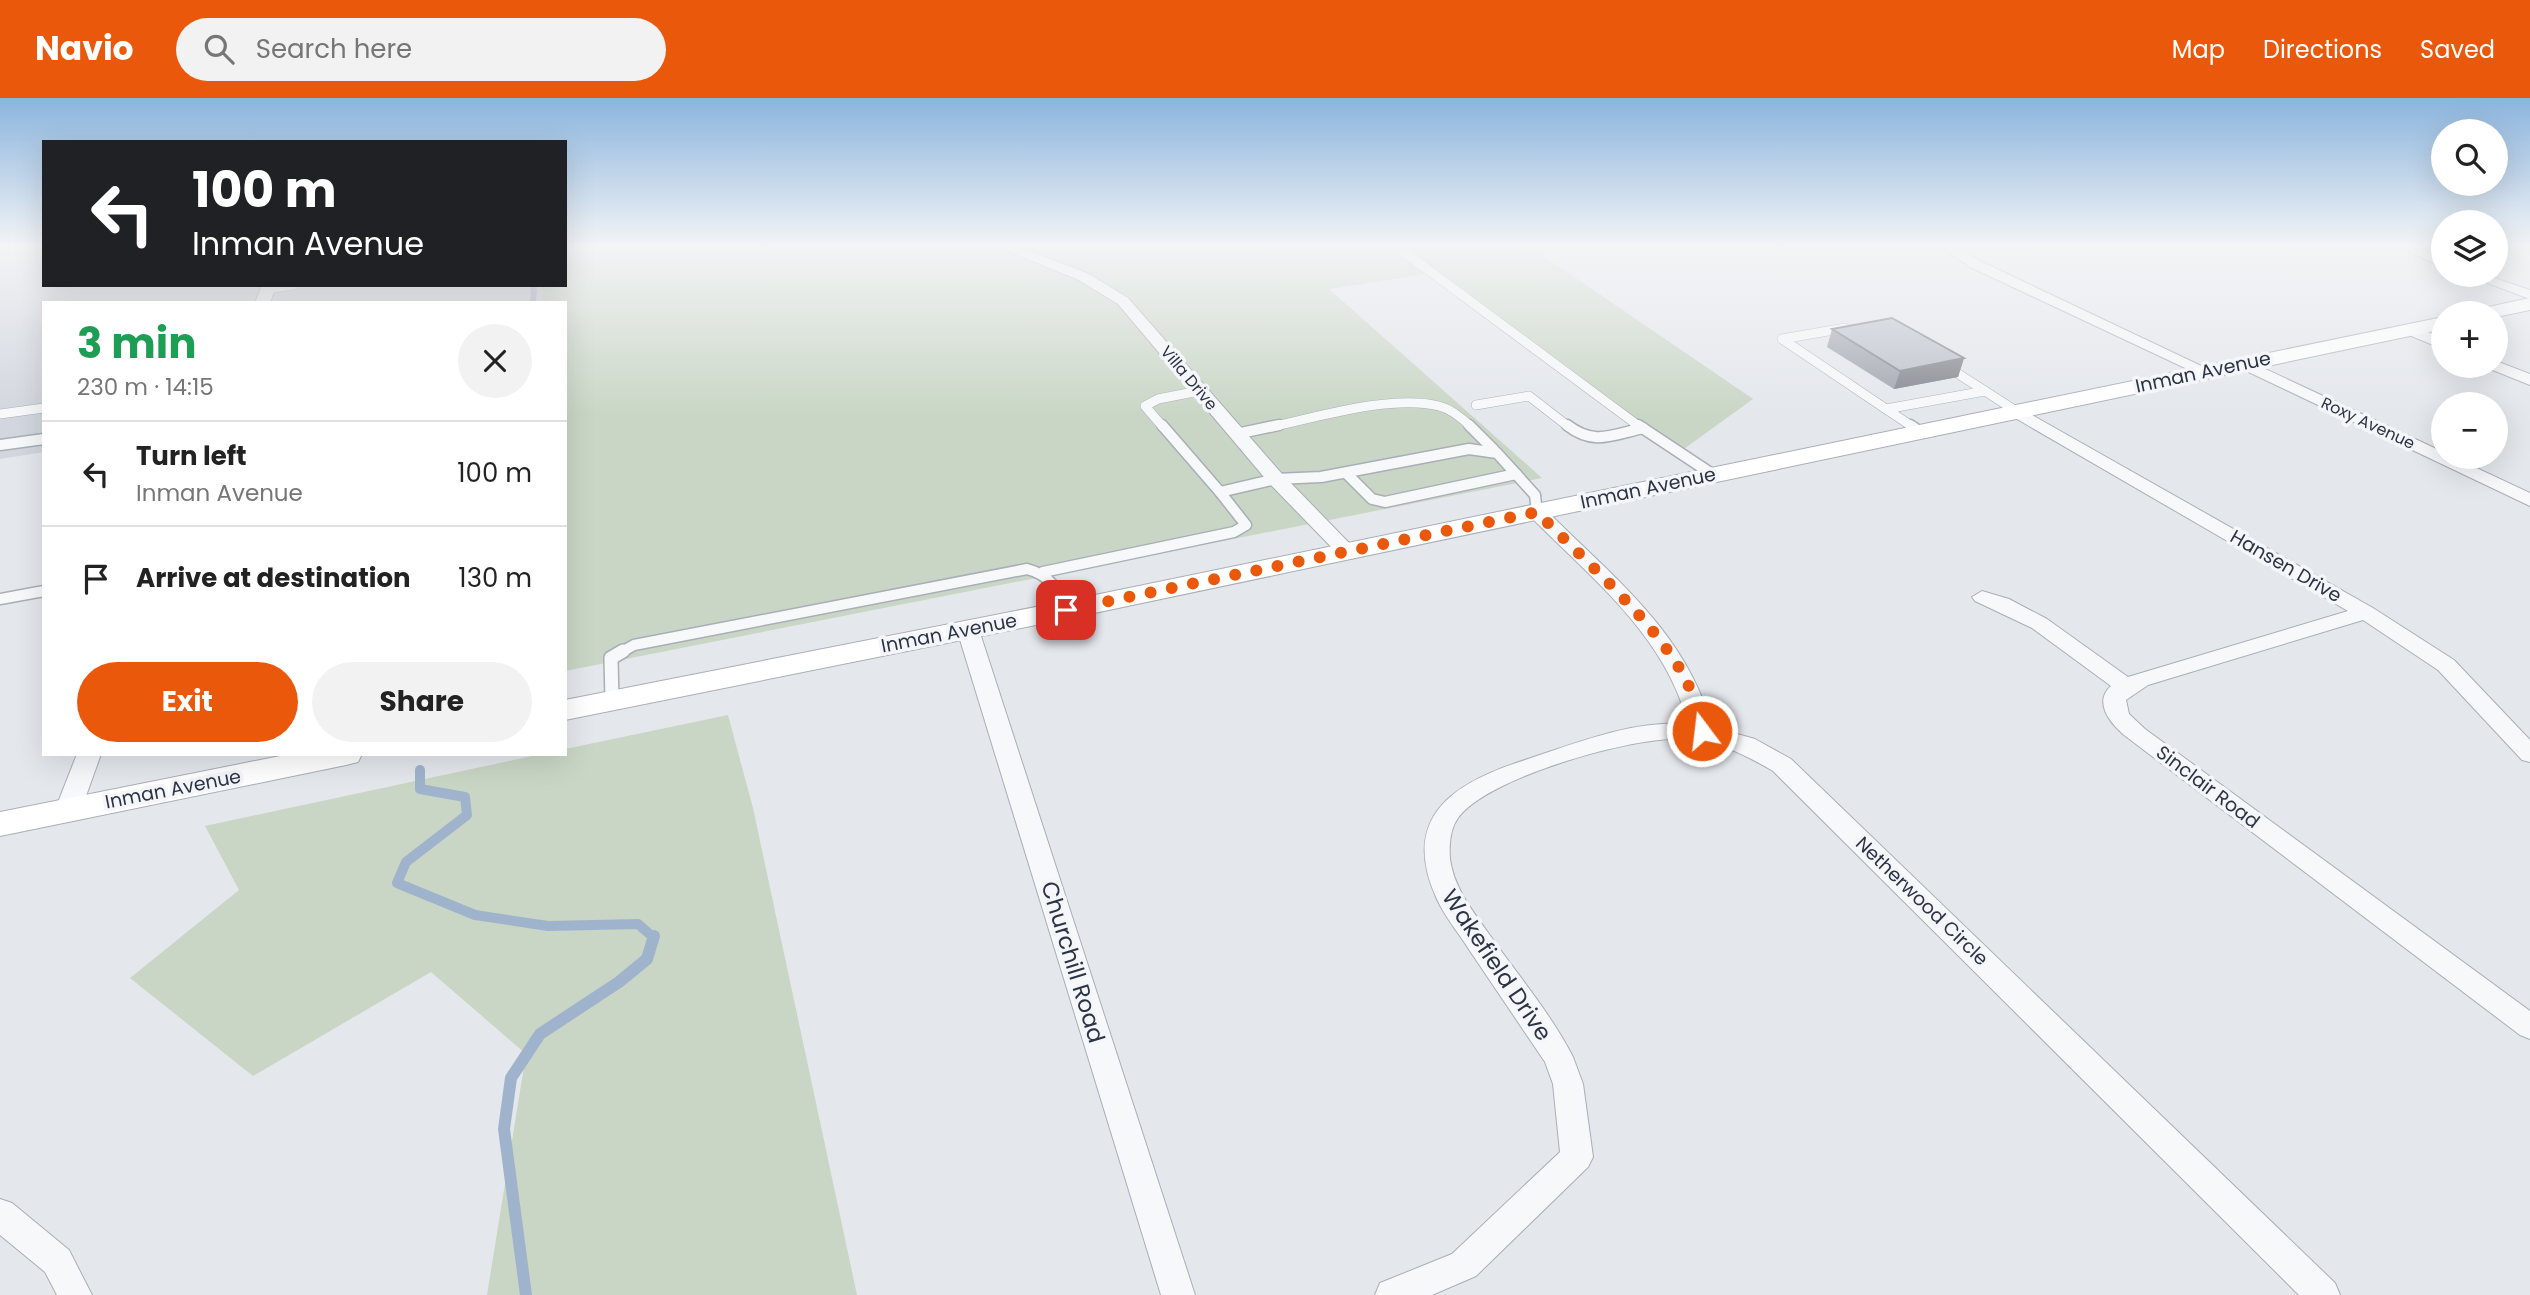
<!DOCTYPE html>
<meta charset="utf-8">
<style>
:root{--surface:#fff;--page:#f2f2f2;--text:#222;--muted:#767676;--line:#e0e0e0;--accent:#ea580c}
body{margin:0;font-family:Poppins,sans-serif;background:var(--page);color:var(--text);height:100vh;display:flex;flex-direction:column;font-size:26px;white-space:nowrap}
*{box-sizing:border-box;margin:0}
p{font-size:23px;color:var(--muted)}
.icon{flex:none;width:38px;height:38px;fill:none;stroke:currentColor;stroke-width:2;stroke-linecap:round;stroke-linejoin:round}
.map{position:relative;flex:1;overflow:hidden}
.drawer{position:absolute;left:42px;top:203px;width:525px;height:455px;display:flex;flex-direction:column;background:var(--surface);border-radius:0px;box-shadow:0 7px 28px #0002}
.drawer>*{flex:none}
.guide{position:absolute;left:42px;top:42px;width:525px;height:147px;border-radius:0px;box-shadow:0 7px 28px #0002;background:#202124;color:#fff;overflow:hidden}
.fabs{position:absolute;left:2431px;top:21px;display:grid;gap:14px}
.fabs a{display:grid;place-items:center;width:77px;height:77px;border-radius:50%;background:var(--surface);box-shadow:0 7px 28px #0002;font-size:35px}
.pin{position:absolute;display:grid;place-items:center;width:60px;height:60px;color:#fff;margin:-30px;border-radius:14px;box-shadow:0 4px 10px #0006}
.me{position:absolute;width:77px;margin:-38px;rotate:345deg;stroke-linejoin:round;filter:drop-shadow(0 0 5px #0008)}
.turn{display:flex;align-items:center;gap:24px;height:147px;padding:0 35px;font-size:32px}
.turn .icon{width:91px;height:91px;stroke-width:2.5}
.turn b{display:block;font-size:49px;line-height:60px}
.round{display:grid;place-items:center;flex:none;width:74px;height:74px;border-radius:37px;background:var(--page)}
.head{display:flex;align-items:center;justify-content:space-between;height:119px;padding:0 35px}
h1{font-size:42px;font-weight:700;line-height:52px;color:#1e9e55}
.primary-button{display:flex;gap:14px;margin-top:auto;padding:14px 35px}
.primary-button a{flex:1;height:80px;border-radius:42px;background:var(--accent);color:#fff;font-size:28px;font-weight:700;line-height:80px;text-align:center}
.primary-button a+a{background:var(--page);color:var(--text)}
ul{padding:0;list-style:none}
li{display:flex;align-items:center;gap:21px;height:105px;padding:0 35px;border-top:2px solid var(--line)}
li div{flex:1}
li b{display:block;font-size:26px}
li em{font-style:normal}
header{display:flex;align-items:center;gap:42px;box-sizing:border-box;height:98px;padding:0 35px;background:var(--accent);color:#fff}
header strong{font-size:33px}
nav{display:flex;gap:38px;margin-inline-start:auto;font-size:24px}
.search{width:490px;height:63px;background:var(--page);display:flex;align-items:center;gap:18px;box-sizing:border-box;padding:0 24px;border-radius:38px;color:var(--muted);font-size:26px}
.map>svg:first-child{display:block}
.built{fill:#d2d6de}
.green{fill:#c9d6c5}
.lines{fill:none;stroke-linecap:round;stroke-linejoin:round}
.stream-far2{stroke:#9fb4cc;stroke-width:6}
.stream-far1{stroke:#9fb4cc;stroke-width:10}
.stream{stroke:#9fb4cc;stroke-width:12}
.lane-far2-casing{stroke:#a9aeb7;stroke-width:10}
.lane-far1-casing{stroke:#a9aeb7;stroke-width:13}
.lane-casing{stroke:#a9aeb7;stroke-width:16}
.street-casing{stroke:#a9aeb7;stroke-width:2}
.secondary-casing{stroke:#a9aeb7;stroke-width:2}
.lane-far2{stroke:#f7f8fa;stroke-width:9}
.lane-far1{stroke:#f7f8fa;stroke-width:10}
.lane{stroke:#f7f8fa;stroke-width:13}
.street{fill:#f7f8fa;fill-rule:evenodd}
.secondary{fill:#fff;fill-rule:evenodd}
.wall{fill:#a1a5ae}
.shaded-wall{fill:#83868d}
.building{fill:#bbc0ca;stroke:#83868d;stroke-width:2}
.route{stroke:#ea580c;stroke-width:12;stroke-dasharray:0 21.6}
.labels{text-anchor:middle;dominant-baseline:central;stroke-width:7;stroke-linejoin:round;paint-order:stroke}
.far-street-label{font-size:16px;fill:#2b3445;stroke:#f4f6f9}
.street-label{font-size:19px;fill:#2b3445;stroke:#f4f6f9}
.near-street-label{font-size:23px;fill:#2b3445;stroke:#f4f6f9}
</style>
<header>
<strong>Navio</strong>
<div class="search"><svg class="icon" aria-label="search" viewBox="0 0 24 24"><circle cx="10" cy="10" r="6"/><path d="M15 15l6 6"/></svg>Search here</div>
<nav><a>Map</a><a>Directions</a><a>Saved</a></nav>
</header>
<div class="map">
<svg width="2530" height="1197" viewBox="0 0 2530 1197">
<rect width="100%" height="100%" fill="#e4e7ec"/>
<!-- built -->
<polygon class="built" points="0,148 44,148 44,187 542,187 542,205 44,205 44,354 0,361"/>
<!-- green -->
<g class="green">
<polygon points="571,148 1529,148 1753,301 1681,353 1433,175 1329,191 1542,380 565,573 565,205 542,205 542,187 565,187 565,149"/>
<polygon points="728,617 753,710 857,1197 487,1197 526,956 431,874 253,978 130,880 239,792 205,728 542,656 565,656 565,651"/>
</g>
<g class="lines">
<!-- stream-far2 -->
<polyline class="stream-far2" points="533,205 534,187"/>
<!-- stream-far1 -->
<polyline class="stream-far1" points="420,672 420,691 465,699 467,717 406,764 397,785 475,817 548,828 638,826 653,839"/>
<!-- stream -->
<polyline class="stream" points="526,1197 504,1031 511,980 540,936 619,884 647,861 654,838"/>
<!-- lane-far2 casing -->
<g class="lane-far2-casing">
<g id="lane-far2">
<polyline points="1396,148 1640,329"/>
<polyline points="267,191 293,187"/>
<polyline points="1845,230 1782,241 1886,311"/>
<polyline points="1946,268 1985,293"/>
<polyline points="1476,307 1529,298 1569,329"/>
<polyline points="0,316 44,310"/>
<polyline points="1163,329 1145,308 1158,301 1199,293"/>
<path d="M1271,329C1318,319 1392,296 1439,308C1451,311 1462,320 1471,329"/>
<polyline points="1913,329 1886,311 1985,293 2016,313"/>
</g>
</g>
<!-- lane-far1 casing -->
<g class="lane-far1-casing">
<g id="lane-far1">
<polyline points="1162,327 1220,394 1276,381 1321,379 1469,351 1497,355 1535,397 1537,414"/>
<polyline points="1469,327 1494,352"/>
<path d="M1567,327C1594,348 1612,337 1643,330"/>
<polyline points="1638,327 1712,376"/>
<polyline points="1910,327 1919,333"/>
<polyline points="1236,336 1279,327"/>
<polyline points="0,347 44,341"/>
<polyline points="1346,375 1372,401 1385,404 1516,376"/>
<polyline points="1043,474 1234,434 1246,427 1220,394"/>
<polyline points="0,501 44,493"/>
<path d="M620,555L634,547L1027,471C1050,477 1058,491 1066,512"/>
</g>
</g>
<!-- lane casing -->
<g class="lane-casing">
<polyline id="lane" points="612,603 611,560 623,553"/>
</g>
<!-- street casing -->
<g class="street-casing">
<g id="street">
<polygon points="0,148 15,148 0,153"/>
<polygon points="996,148 1017,148 1089,176 1128,200 1283,377 1353,449 1356,453 1353,457 1339,457 1269,385 1118,206 1079,182"/>
<polygon points="1940,148 1957,148 1980,163 2214,274 2206,279 2200,277 1970,169"/>
<polygon points="2399,148 2418,148 2443,161 2443,170"/>
<polygon points="2466,177 2486,177 2530,192 2530,201"/>
<polygon points="262,187 276,187 270,205 255,205"/>
<polygon points="2409,227 2443,240 2443,251 2404,235 2404,229"/>
<polygon points="2244,261 2443,354 2443,359 2453,359 2530,395 2530,408 2238,269 2236,266"/>
<polygon points="2496,263 2530,276 2530,287 2490,271 2488,268 2496,268"/>
<path d="M2016,308L2373,510L2454,562L2530,642V664L2522,662L2438,572L2363,522L2148,587L2126,602L2129,616L2145,631L2530,913V941L2520,937L2124,637C2110,625 2093,604 2111,588L2032,530L1975,503L1972,499L1982,493L2009,501L2047,521L2128,579L2348,513L2010,317L2007,313L2010,309Z"/>
<path d="M1537,408L1544,410C1611,478 1686,533 1712,629L1755,641L1791,661L2335,1185L2340,1197H2299L1773,673C1742,655 1716,642 1679,641C1631,639 1486,680 1458,720C1450,731 1449,748 1450,761C1454,790 1472,812 1489,836C1517,876 1551,916 1573,959L1583,986L1593,1059L1588,1069L1476,1178L1432,1197H1375L1380,1185L1452,1156L1560,1054L1553,986L1545,964C1520,927 1495,890 1470,853C1459,835 1444,818 1436,799C1399,716 1458,683 1528,661C1579,644 1634,622 1688,626C1666,538 1592,481 1530,418L1527,414L1530,410Z"/>
<polygon points="968,526 979,532 1195,1197 1161,1197 957,532"/>
<polygon points="77,656 101,656 81,712 77,718 68,721 59,718 55,712"/>
<polygon points="0,1101 12,1105 69,1152 92,1197 57,1197 45,1174 0,1137"/>
</g>
</g>
<!-- secondary casing -->
<g class="secondary-casing">
<g id="secondary">
<polygon points="2530,200 2530,212 2496,219 2496,215 2476,215 2479,211"/>
<polygon points="2443,219 2443,231 1066,521 565,622 565,602 1066,503"/>
<polygon points="290,656 362,656 358,664 346,667 0,738 0,714"/>
</g>
</g>
<!-- lane-far2 -->
<use href="#lane-far2" class="lane-far2"/>
<!-- lane-far1 -->
<use href="#lane-far1" class="lane-far1"/>
<!-- lane -->
<use href="#lane" class="lane"/>
<!-- street -->
<use href="#street" class="street"/>
<!-- secondary -->
<use href="#secondary" class="secondary"/>
</g>
<!-- wall -->
<polygon class="wall" points="1832,231 1964,260 1958,279 1894,291 1827,249"/>
<!-- shaded-wall -->
<polygon class="shaded-wall" points="1964,260 1958,279 1894,291 1900,273"/>
<!-- building -->
<polygon class="building" points="1892,220 1964,260 1900,273 1832,231"/>
<!-- sky -->
<linearGradient id="sky" x2="0" y2="1"><stop stop-color="#8bb4dd"/><stop offset="0.47" stop-color="#f3f4f6"/><stop offset="1" stop-color="#f3f4f6" stop-opacity="0"/></linearGradient>
<rect width="2530" height="316" fill="url(#sky)"/>
<g class="lines">
<!-- route -->
<path class="route" d="M1066,512L1537,414C1583,461 1656,524 1686,582C1694,598 1697,616 1702,633"/>
</g>
<g class="labels">
<!-- far-street labels -->
<g class="far-street-label">
<text transform="translate(1189 280) rotate(50)">Villa Drive</text>
<text transform="translate(2368 325) rotate(25)">Roxy Avenue</text>
</g>
<!-- street labels -->
<g class="street-label">
<text transform="translate(2203 274) rotate(-12)">Inman Avenue</text>
<text transform="translate(1648 390) rotate(-12)">Inman Avenue</text>
<text transform="translate(2286 468) rotate(30)">Hansen Drive</text>
<text transform="translate(949 535) rotate(-11)">Inman Avenue</text>
<text transform="translate(2208 689) rotate(37)">Sinclair Road</text>
<text transform="translate(173 691) rotate(-11)">Inman Avenue</text>
<text transform="translate(1922 803) rotate(44)">Netherwood Circle</text>
</g>
<!-- near-street labels -->
<g class="near-street-label">
<text transform="translate(1073 864) rotate(73)">Churchill Road</text>
<text transform="translate(1497 867) rotate(56)">Wakefield Drive</text>
</g>
</g>
</svg>
<div class="fabs">
<a><svg class="icon" aria-label="search" viewBox="0 0 24 24"><circle cx="10" cy="10" r="6"/><path d="M15 15l6 6"/></svg></a>
<a><svg class="icon" aria-label="layers" viewBox="0 0 24 24"><path d="M12 4l9 5-9 5-9-5zM3 14l9 5 9-5"/></svg></a>
<a>+</a>
<a>−</a>
</div>
<div class="pin" style="left:1066px;top:512px;background:#d93025"><svg class="icon" aria-label="arrive" viewBox="0 0 24 24"><path d="M6 21V4h12l-3 4 3 4H6"/></svg></div>
<svg class="me" style="left:1702px;top:633px" viewBox="-20 -20 40 40"><circle r="17" fill="#ea580c" stroke="#fff" stroke-width="3"/><path d="M0-11L8 9 0 5-8 9z" fill="#fff"/></svg>
<div class="guide">
<div class="turn"><svg class="icon" aria-label="left" viewBox="0 0 24 24"><path d="M17 20v-9H6M10 6l-5 5 5 5"/></svg><div><b>100 m</b>Inman Avenue</div></div>
</div>
<section class="drawer">
<div class="head"><div><h1>3 min</h1><p>230 m · 14:15</p></div><a class="round"><svg class="icon" aria-label="close" viewBox="0 0 24 24"><path d="M6 6l12 12M18 6L6 18"/></svg></a></div>
<ul>
<li><svg class="icon" aria-label="left" viewBox="0 0 24 24"><path d="M17 20v-9H6M10 6l-5 5 5 5"/></svg><div><b>Turn left</b><p>Inman Avenue</p></div><em>100 m</em></li>
<li><svg class="icon" aria-label="arrive" viewBox="0 0 24 24"><path d="M6 21V4h12l-3 4 3 4H6"/></svg><div><b>Arrive at destination</b></div><em>130 m</em></li>
</ul>
<div class="primary-button"><a>Exit</a><a>Share</a></div>
</section>
</div>
